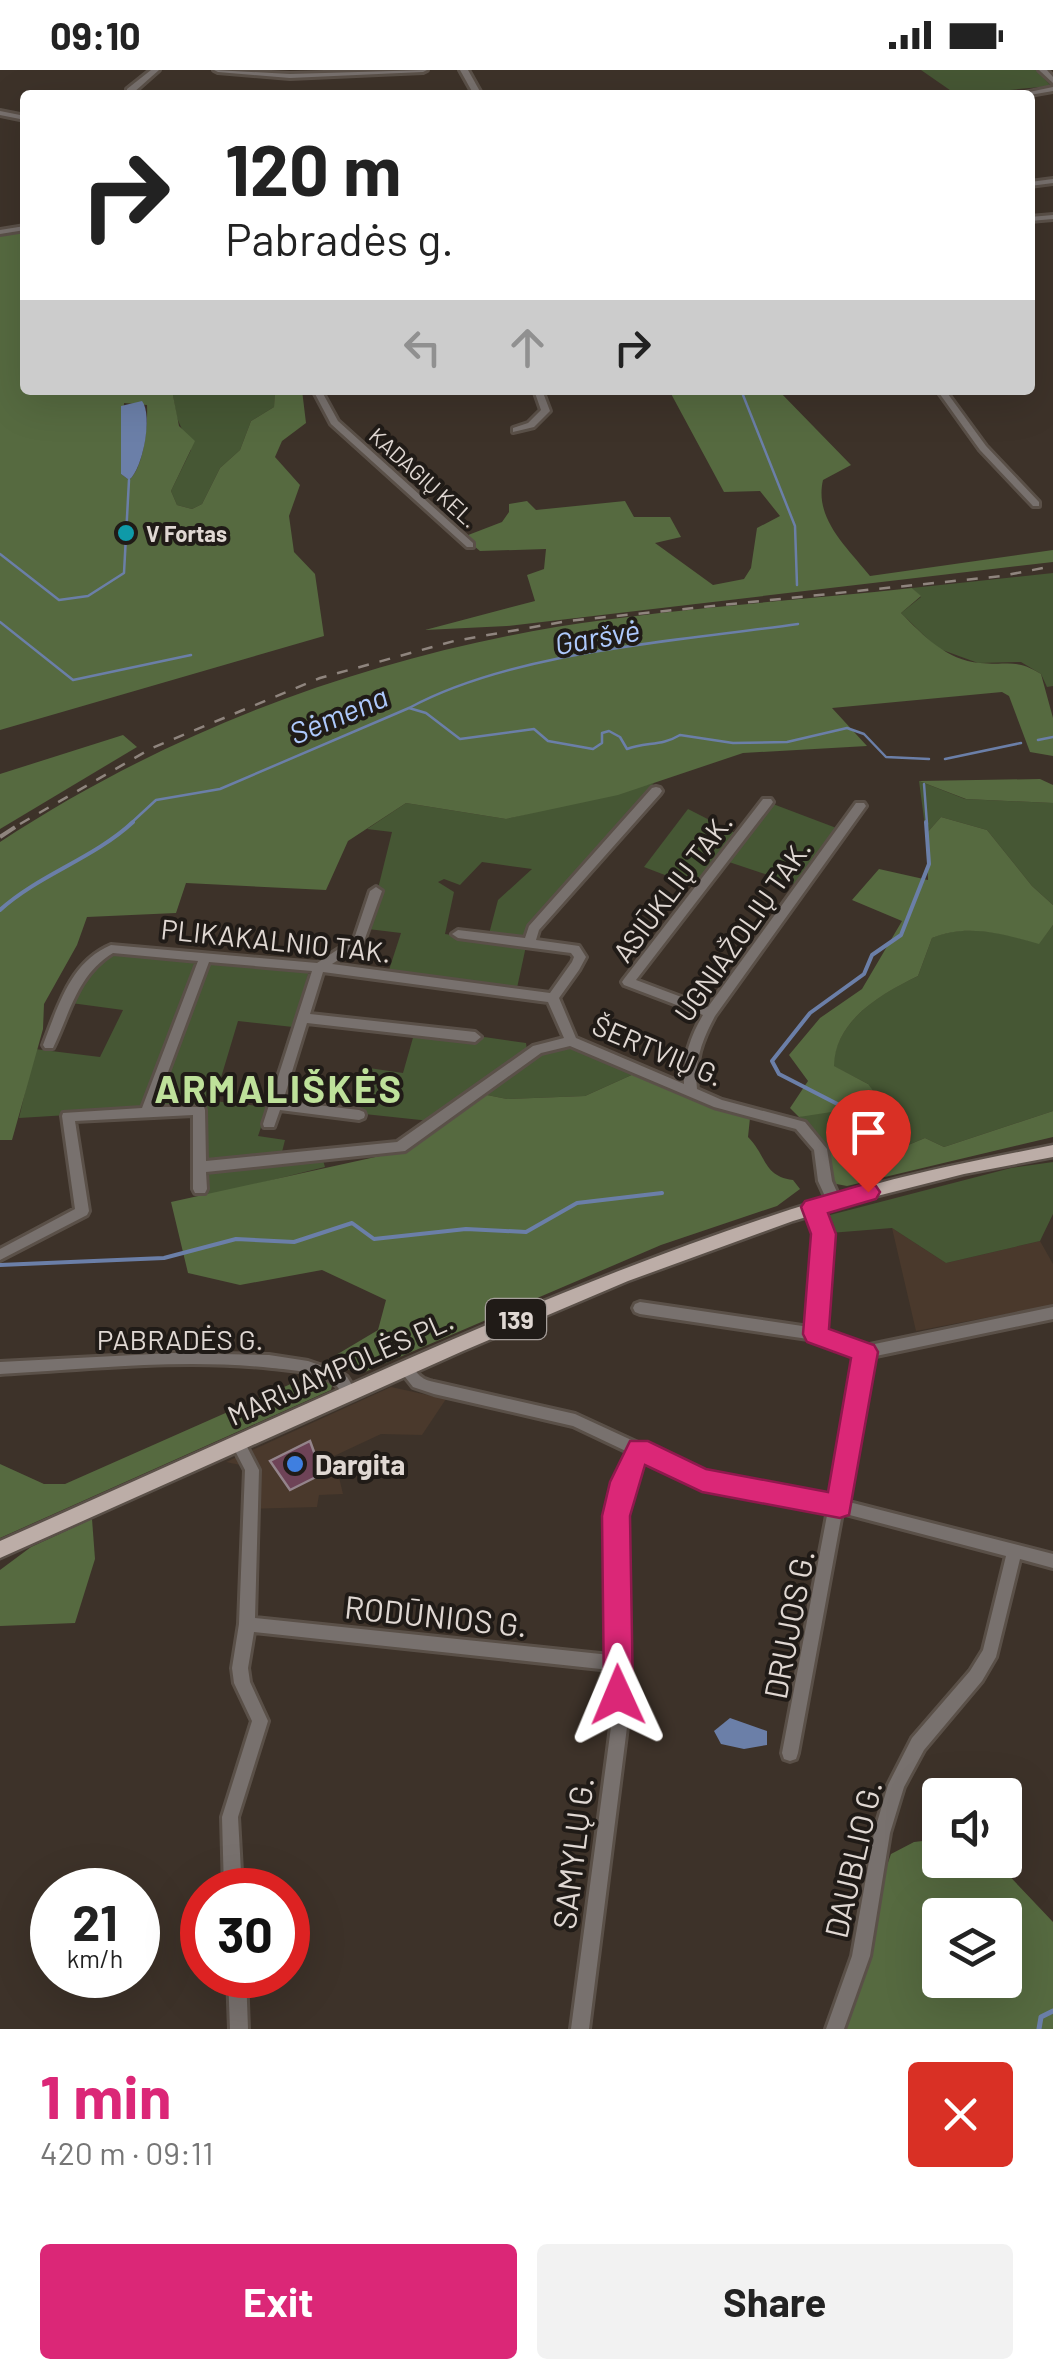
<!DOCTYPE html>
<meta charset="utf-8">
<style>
:root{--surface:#fff;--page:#f2f2f2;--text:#222;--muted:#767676;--accent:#db2777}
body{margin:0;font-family:Barlow,sans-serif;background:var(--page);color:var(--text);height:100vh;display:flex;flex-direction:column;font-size:38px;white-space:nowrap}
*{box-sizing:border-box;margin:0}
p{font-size:32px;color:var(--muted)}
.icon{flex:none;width:55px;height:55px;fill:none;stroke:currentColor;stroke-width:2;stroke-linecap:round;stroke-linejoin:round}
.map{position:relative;height:1959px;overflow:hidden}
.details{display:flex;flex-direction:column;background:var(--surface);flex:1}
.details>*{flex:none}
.hud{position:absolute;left:20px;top:20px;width:1015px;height:305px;border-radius:10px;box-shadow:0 10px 40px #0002;background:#fff;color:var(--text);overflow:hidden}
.fabs{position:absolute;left:922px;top:1708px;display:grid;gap:20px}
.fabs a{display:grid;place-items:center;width:100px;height:100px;border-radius:10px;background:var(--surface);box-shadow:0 10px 40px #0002;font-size:50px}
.speed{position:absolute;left:30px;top:1798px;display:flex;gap:20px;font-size:50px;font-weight:700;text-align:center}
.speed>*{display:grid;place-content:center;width:130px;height:130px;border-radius:50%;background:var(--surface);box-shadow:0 10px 40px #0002;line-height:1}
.speed small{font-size:25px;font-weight:400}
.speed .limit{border:15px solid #d22;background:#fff;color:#111}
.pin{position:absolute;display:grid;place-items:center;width:85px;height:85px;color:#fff;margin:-102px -42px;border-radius:50% 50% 50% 0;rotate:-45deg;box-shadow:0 0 10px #0007}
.pin .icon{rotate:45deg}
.me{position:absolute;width:110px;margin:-55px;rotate:359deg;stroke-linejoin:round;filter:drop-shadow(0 0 8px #0008)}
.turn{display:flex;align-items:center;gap:35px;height:210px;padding:0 40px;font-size:45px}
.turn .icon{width:130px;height:130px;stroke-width:2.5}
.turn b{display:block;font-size:70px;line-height:85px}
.lanes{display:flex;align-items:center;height:95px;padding:0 40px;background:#0003;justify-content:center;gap:50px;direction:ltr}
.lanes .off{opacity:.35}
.round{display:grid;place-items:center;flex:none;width:105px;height:105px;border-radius:10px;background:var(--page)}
.headline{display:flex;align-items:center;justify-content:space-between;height:170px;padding:0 40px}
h1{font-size:60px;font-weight:700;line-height:75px;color:var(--accent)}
.cta{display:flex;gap:20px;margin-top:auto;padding:20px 40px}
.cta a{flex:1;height:115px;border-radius:10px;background:var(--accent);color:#fff;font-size:40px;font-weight:700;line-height:115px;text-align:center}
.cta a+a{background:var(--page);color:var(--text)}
.status{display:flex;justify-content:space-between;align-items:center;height:70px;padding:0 50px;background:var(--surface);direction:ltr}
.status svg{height:28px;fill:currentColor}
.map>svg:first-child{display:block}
.built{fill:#4a392c}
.green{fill:#465734}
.forest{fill:#566a40;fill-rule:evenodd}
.water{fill:#6b7fa8}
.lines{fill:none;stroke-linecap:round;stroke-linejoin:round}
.stream-far2{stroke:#6b7fa8;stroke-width:2.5}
.stream-far1{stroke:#6b7fa8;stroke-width:4}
.stream{stroke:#6b7fa8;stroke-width:5}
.building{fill:#6e4357;stroke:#94848b;stroke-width:2.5}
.minor-casing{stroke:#5a5048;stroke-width:6}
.major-casing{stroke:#5a5048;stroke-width:5}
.minor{fill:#78716e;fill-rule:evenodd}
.major{fill:#bcada7;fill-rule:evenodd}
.rail-far1{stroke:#8f857e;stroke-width:2.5;stroke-dasharray:11 11;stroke-linecap:butt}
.rail{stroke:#8f857e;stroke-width:4;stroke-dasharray:18 18;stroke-linecap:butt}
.route{fill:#db2777;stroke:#8e194d;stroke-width:2.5}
.culture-dot{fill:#0f9aa8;stroke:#201b17;stroke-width:4}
.shop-dot{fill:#3f7fe0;stroke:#201b17;stroke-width:4}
.labels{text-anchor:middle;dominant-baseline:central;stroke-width:8;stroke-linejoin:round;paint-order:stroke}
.far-street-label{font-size:22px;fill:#e0d8d3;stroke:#201b17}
.far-poi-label{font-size:22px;font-weight:bold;fill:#e0d8d3;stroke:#201b17;text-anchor:start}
.shield{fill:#201b17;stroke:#a69f9b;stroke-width:2.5}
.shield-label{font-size:25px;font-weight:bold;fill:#e0d8d3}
.street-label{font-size:28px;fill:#e0d8d3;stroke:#201b17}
.poi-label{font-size:28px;font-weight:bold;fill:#e0d8d3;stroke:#201b17;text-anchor:start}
.water-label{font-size:30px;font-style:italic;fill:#aec9fc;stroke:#201b17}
.near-street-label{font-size:32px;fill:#e0d8d3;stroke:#201b17}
.district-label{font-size:38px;font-weight:bold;letter-spacing:2.5px;fill:#bee19a;stroke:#201b17}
</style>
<div class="status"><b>09:10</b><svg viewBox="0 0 49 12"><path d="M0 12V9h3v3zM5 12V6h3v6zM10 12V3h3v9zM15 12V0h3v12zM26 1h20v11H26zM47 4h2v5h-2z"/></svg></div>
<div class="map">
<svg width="1053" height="1959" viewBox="0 0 1053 1959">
<rect width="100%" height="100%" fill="#3d3229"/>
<!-- built -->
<g class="built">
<polygon points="892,1158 946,1193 1040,1171 1053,1194 1053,1235 916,1261"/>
<polygon points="391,1317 446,1329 422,1365 381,1364 334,1386 343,1424 319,1425 317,1437 245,1439 247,1406 240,1395 226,1392"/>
</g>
<!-- green -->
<g class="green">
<polygon points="921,0 1037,0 1051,16 957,25"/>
<polygon points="172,320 275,320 274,337 251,351 240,380 220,398 202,434 192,439 177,435 171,421 191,380 177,348"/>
<polygon points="1053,503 1053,616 1047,617 1041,604 1021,592 978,593 937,578 901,543 921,527 912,518"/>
<polygon points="919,711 965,729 1053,733 1053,835 1032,816 987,760 941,747 926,764"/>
<polygon points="654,713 522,868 489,864 498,830 532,799 482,792 460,815 444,809 438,812 454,822 445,864 526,876 517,918 388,903 401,863 368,859 392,762 367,759 406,733 506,749"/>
<polygon points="773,734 839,759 798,815 729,792"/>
<polygon points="688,739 739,765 696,817 644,797"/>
<path d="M1053,855V1041L944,1077L925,1068L901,1078L825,1076L799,1047L814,1042L851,1041L868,1014L833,996C836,950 880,924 918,906L932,868C967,853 1004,864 1039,873Z"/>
<polygon points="111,881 309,901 293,957 238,951 214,1031 268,1037 258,1066 285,1070 281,1086 204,1094 200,1037 19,1048 35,979 100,987 123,940 71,933 82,906"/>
<polygon points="416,957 526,973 527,980 430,1051 355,1043 369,998 403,1003"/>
<polygon points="557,978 572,979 636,1003 585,1026 507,1029 482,1024 537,984"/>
<polygon points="323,1090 325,1097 203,1127 205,1103 211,1100"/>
<polygon points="1053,1092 1053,1144 1040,1171 946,1193 892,1158 830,1163 826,1150 830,1145 1011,1098"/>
</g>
<!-- forest -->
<g class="forest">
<path d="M25,161V320H172L179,356L195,371L171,421L177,435L192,439L202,434L220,398L240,380L251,351L274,337L275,320H302L306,353L282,371L275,387L300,415L289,446L294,482L315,504L324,566L0,660V164ZM124,333L147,335C148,355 144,398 129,410L121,404Z"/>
<path d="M669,320H778L851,395L823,410C814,449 847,477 870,506L1053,480V492L507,556L425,560L535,531L527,505L544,499L546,479L480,481L463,467L502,452L509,442V434L527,431L536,440L625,431L634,447H670L681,467L655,473L713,515L744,509L751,498L757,458L780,446L760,421L724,422Z"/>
<path d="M912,518L921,526L901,543C924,566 946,590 980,593C1009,596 1015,588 1041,604L1053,648V686L1030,682L1009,626L1002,622L832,638L867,676L743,683L618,725L506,749L406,733L348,771L326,820L186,813L176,843L87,847L77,875L44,934L43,959L12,1070H0V772C169,661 357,591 556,557C674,538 794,531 912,518Z"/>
<polygon points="123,665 137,677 0,759 0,704"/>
<polygon points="1040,709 1053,715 1053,733 966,729 919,711"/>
<path d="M941,747L987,760L1032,816L1053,835V855L1039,874C1004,864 967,853 932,868L918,906C881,924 835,950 834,996L868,1014L883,1034L799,1047L790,1038L808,1011L789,985L820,948L862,919L902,851L852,830L879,799L928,810L926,764Z"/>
<path d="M636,1003L750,1048L748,1067C767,1086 763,1106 793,1110L800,1119L777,1136L661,1175L360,1304L326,1291L378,1260L386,1230L322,1200L240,1215L188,1203L171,1132L398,1082L482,1024L507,1029L585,1026Z"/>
<polygon points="1053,1041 1053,1067 847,1116 831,1113 825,1076 901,1078 925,1068 944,1077"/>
<polygon points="318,1307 333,1312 331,1320 0,1468 0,1394 44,1414 65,1414 302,1309"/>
<polygon points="92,1449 95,1489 75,1553 0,1556 0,1500 31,1477"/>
<path d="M940,1769V1790H990L999,1795L1053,1852V1959H844L866,1895L880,1815L891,1784L914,1772ZM940,1845H1005V1910H940Z"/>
</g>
<!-- water -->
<g class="water">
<path d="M142,331C153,345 143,399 129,410L121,404V336Z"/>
<polygon points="730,1648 767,1661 767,1675 744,1679 721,1674 714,1661"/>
</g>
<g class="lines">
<!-- stream-far2 -->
<g class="stream-far2">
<polyline points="741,320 795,456 797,515"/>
<polyline points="0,484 59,530 88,526 124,503 129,410"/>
<polyline points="0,552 73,610 191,585"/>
<path d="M409,638C514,581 679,571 798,554"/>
<polyline points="1038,670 1053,667"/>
<polyline points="945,689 1021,673"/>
<polyline points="924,714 927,754"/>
<path d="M130,754L156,730L220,719L409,638L426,643L460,669L534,659L548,671L593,679L602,673V663L609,661L620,667L627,679C646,672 662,676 680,665L733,673L787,672L847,658L864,664L886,687L929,689"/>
</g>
<!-- stream-far1 -->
<g class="stream-far1">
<path d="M0,840C40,804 93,789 133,752"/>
<polyline points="851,1041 779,1004 772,991 810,943 864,904 872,885 901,865 929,794 926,752"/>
<polyline points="0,1195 164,1188 236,1169 294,1172 352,1153 374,1169 466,1159 526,1162 577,1133 662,1123"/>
</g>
<!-- stream -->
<polyline class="stream" points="1039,1959 1041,1947 1053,1941"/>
</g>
<!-- building -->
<polygon class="building" points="310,1371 322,1404 290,1420 270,1391"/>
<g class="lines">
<!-- minor casing -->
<g class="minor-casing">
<g id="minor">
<polygon points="151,0 159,0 133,23 127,23 127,19"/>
<polygon points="214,0 290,4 427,0 423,2 290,8 218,2"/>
<polygon points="460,0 468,0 482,25 474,25"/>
<polygon points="1039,0 1047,0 1053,7 1053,13"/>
<polygon points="1053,17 1053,21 1030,25 1015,25"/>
<polygon points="0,41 25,46 25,50 0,45"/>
<polygon points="1053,109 1053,113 1030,116 1030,112"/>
<polygon points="1053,145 1053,149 1030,151 1030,147"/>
<polygon points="25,156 25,160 0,164 0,160"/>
<polygon points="313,320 321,320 338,351 473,473 473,477 467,477 331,354"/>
<polygon points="534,320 542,320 550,341 534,357 513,362 513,358 528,353 541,340"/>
<polygon points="937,320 945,320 986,376 1039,432 1039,436 1033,436 980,380"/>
<path d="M656,717L660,718L662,721L660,724L539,860L536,870L579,876L586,887L579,900L559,928L576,968L684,1014C683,988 690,967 703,945L624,915L622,912L624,909L763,729H771L773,732L771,735L636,910L708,937L856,733H864L866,736L715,946C702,970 694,992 697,1019L722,1030L805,1052L827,1079L832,1111L841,1131L839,1135H829L818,1111L814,1080L796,1059L714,1037L570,976L541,983L405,1081L206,1102L207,1119L205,1123H195L193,1119V1045L75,1051L89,1141L87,1145L0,1190V1179L75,1139L62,1046L63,1043L142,1038L198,891L113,883C77,905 70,943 53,978H45L43,975C58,937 70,892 111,875L317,893L354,869L370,821L376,817L382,821L363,874L332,894L550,923L572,892L574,887L571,883L458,868L452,864L458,860L525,868L529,856L652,718ZM209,892L312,901L263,1054L264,1057H274L280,1040L359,1050L364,1048L365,1045L364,1042L359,1040L283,1031L307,953L475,972L481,967L475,962L310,944L323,902L548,932L564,968L533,976L397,1072L206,1091L205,1040L204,1037H155Z"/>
<path d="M813,1132L818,1133L820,1137L830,1164L823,1261L865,1276L1053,1237V1249L871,1287L845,1431L1053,1484V1498L1020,1489L996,1587L982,1611L924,1680L904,1717L890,1763L870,1886L844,1959H826L852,1886L874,1763L888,1715L912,1668L970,1601L983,1580L1006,1486L842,1443L798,1683L796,1689L790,1691L784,1689L782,1683L828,1440L703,1417L642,1388L630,1411L624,1446L627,1657L589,1959H571L611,1657L610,1600L254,1562L248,1598L250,1612L268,1651L238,1747L242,1820H224L222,1747L252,1651L234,1613L232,1598L239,1554L245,1400L231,1373L233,1369L238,1367L243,1369L259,1400L255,1548L610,1585L608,1446L616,1411L630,1383L573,1356L434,1324L413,1317L398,1298L400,1294C413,1290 413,1302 423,1308C423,1309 433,1312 434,1312L575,1344L705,1404L830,1428L857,1285L815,1270L640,1244L635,1242L633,1238L635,1234L640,1232L809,1257L816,1164L806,1137L808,1133Z"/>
<path d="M173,1283L269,1285L308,1291L340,1302L347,1307L357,1323L355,1327C339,1329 343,1319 332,1312C316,1301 291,1300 272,1298C182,1288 90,1299 0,1304V1292Z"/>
<polygon points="228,1905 246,1905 248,1959 230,1959"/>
</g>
</g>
<!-- major casing -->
<g class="major-casing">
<path id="major" d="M1053,1075V1087L964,1104L877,1126L793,1151L628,1211L463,1281L0,1488V1471C131,1413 262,1353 394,1295C551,1226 710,1160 876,1114C934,1098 994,1087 1053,1075Z"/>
</g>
<!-- minor -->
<use href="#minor" class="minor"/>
<!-- major -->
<use href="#major" class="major"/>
<!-- rail-far1 -->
<polyline class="rail-far1" points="20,754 152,678 320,608 454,571 568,551 1002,506 1053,496"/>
<!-- rail -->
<polyline class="rail" points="0,767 23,752"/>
</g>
<!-- route -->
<polygon class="route" points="868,1113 876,1116 880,1122 876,1129 828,1143 836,1164 829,1259 874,1275 878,1282 849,1445 840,1448 702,1422 645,1395 630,1446 633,1625 629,1635 618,1639 608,1635 604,1625 602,1446 610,1412 630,1371 648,1371 706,1399 828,1422 851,1288 807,1272 803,1264 811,1164 801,1137 805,1131"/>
<!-- markers -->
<circle class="culture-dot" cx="126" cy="463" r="10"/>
<circle class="shop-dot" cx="295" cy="1394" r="10"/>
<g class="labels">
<!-- far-street labels -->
<g class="far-street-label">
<text transform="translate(424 407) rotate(42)">KADAGIŲ KEL.</text>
</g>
<!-- far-poi labels -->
<g class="far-poi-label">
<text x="146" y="463">V Fortas</text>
</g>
<!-- shield labels -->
<rect class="shield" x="486" y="1229" width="60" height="40" rx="8"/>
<g class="shield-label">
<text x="516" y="1249">139</text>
</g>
<!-- street labels -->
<g class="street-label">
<text transform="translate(672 817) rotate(-53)">ASIŪKLIŲ TAK.</text>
<text transform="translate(742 860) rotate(-55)">UGNIAŽOLIŲ TAK.</text>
<text transform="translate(276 870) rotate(6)">PLIKAKALNIO TAK.</text>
<text transform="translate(658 980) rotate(23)">ŠERTVIŲ G.</text>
<text x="180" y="1269">PABRADĖS G.</text>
<text transform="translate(340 1297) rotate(-24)">MARIJAMPOLĖS PL.</text>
</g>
<!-- poi labels -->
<g class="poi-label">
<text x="315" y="1394">Dargita</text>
</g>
<!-- water labels -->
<g class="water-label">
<text transform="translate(597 566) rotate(-10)">Garšvė</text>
<text transform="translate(338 644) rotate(-23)">Sėmena</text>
</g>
<!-- near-street labels -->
<g class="near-street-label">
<text transform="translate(436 1545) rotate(6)">RODŪNIOS G.</text>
<text transform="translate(788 1554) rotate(-79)">DRUJOS G.</text>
<text transform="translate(572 1783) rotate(-83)">SAMYLŲ G.</text>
<text transform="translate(852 1789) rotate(-77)">DAUBLIO G.</text>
</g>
<!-- district labels -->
<g class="district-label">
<text x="279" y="1018">ARMALIŠKĖS</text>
</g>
</g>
</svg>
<div class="fabs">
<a><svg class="icon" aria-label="sound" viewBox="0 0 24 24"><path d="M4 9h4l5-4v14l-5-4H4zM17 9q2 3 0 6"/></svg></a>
<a><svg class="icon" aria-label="layers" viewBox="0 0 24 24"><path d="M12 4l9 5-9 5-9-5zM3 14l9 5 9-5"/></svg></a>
</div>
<div class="speed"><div>21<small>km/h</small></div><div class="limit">30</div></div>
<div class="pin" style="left:868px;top:1122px;background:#d93025"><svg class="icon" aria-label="arrive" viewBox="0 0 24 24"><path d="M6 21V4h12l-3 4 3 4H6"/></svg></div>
<svg class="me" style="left:618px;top:1625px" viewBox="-20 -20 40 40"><path d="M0-17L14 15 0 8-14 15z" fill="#db2777" stroke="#fff" stroke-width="4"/></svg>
<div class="hud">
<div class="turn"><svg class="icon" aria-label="right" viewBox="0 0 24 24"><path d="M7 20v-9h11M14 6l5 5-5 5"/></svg><div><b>120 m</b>Pabradės g.</div></div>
<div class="lanes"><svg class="icon off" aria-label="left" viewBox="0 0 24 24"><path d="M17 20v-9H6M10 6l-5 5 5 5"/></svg><svg class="icon off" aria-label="ahead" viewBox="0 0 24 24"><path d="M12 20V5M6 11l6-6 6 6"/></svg><svg class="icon" aria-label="right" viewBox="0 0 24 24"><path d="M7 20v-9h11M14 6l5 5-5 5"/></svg></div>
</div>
</div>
<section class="details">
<div class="headline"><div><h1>1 min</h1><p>420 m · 09:11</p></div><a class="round" style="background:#d93025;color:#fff"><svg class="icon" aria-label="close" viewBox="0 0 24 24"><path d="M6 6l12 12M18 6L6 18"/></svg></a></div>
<div class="cta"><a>Exit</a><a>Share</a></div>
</section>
